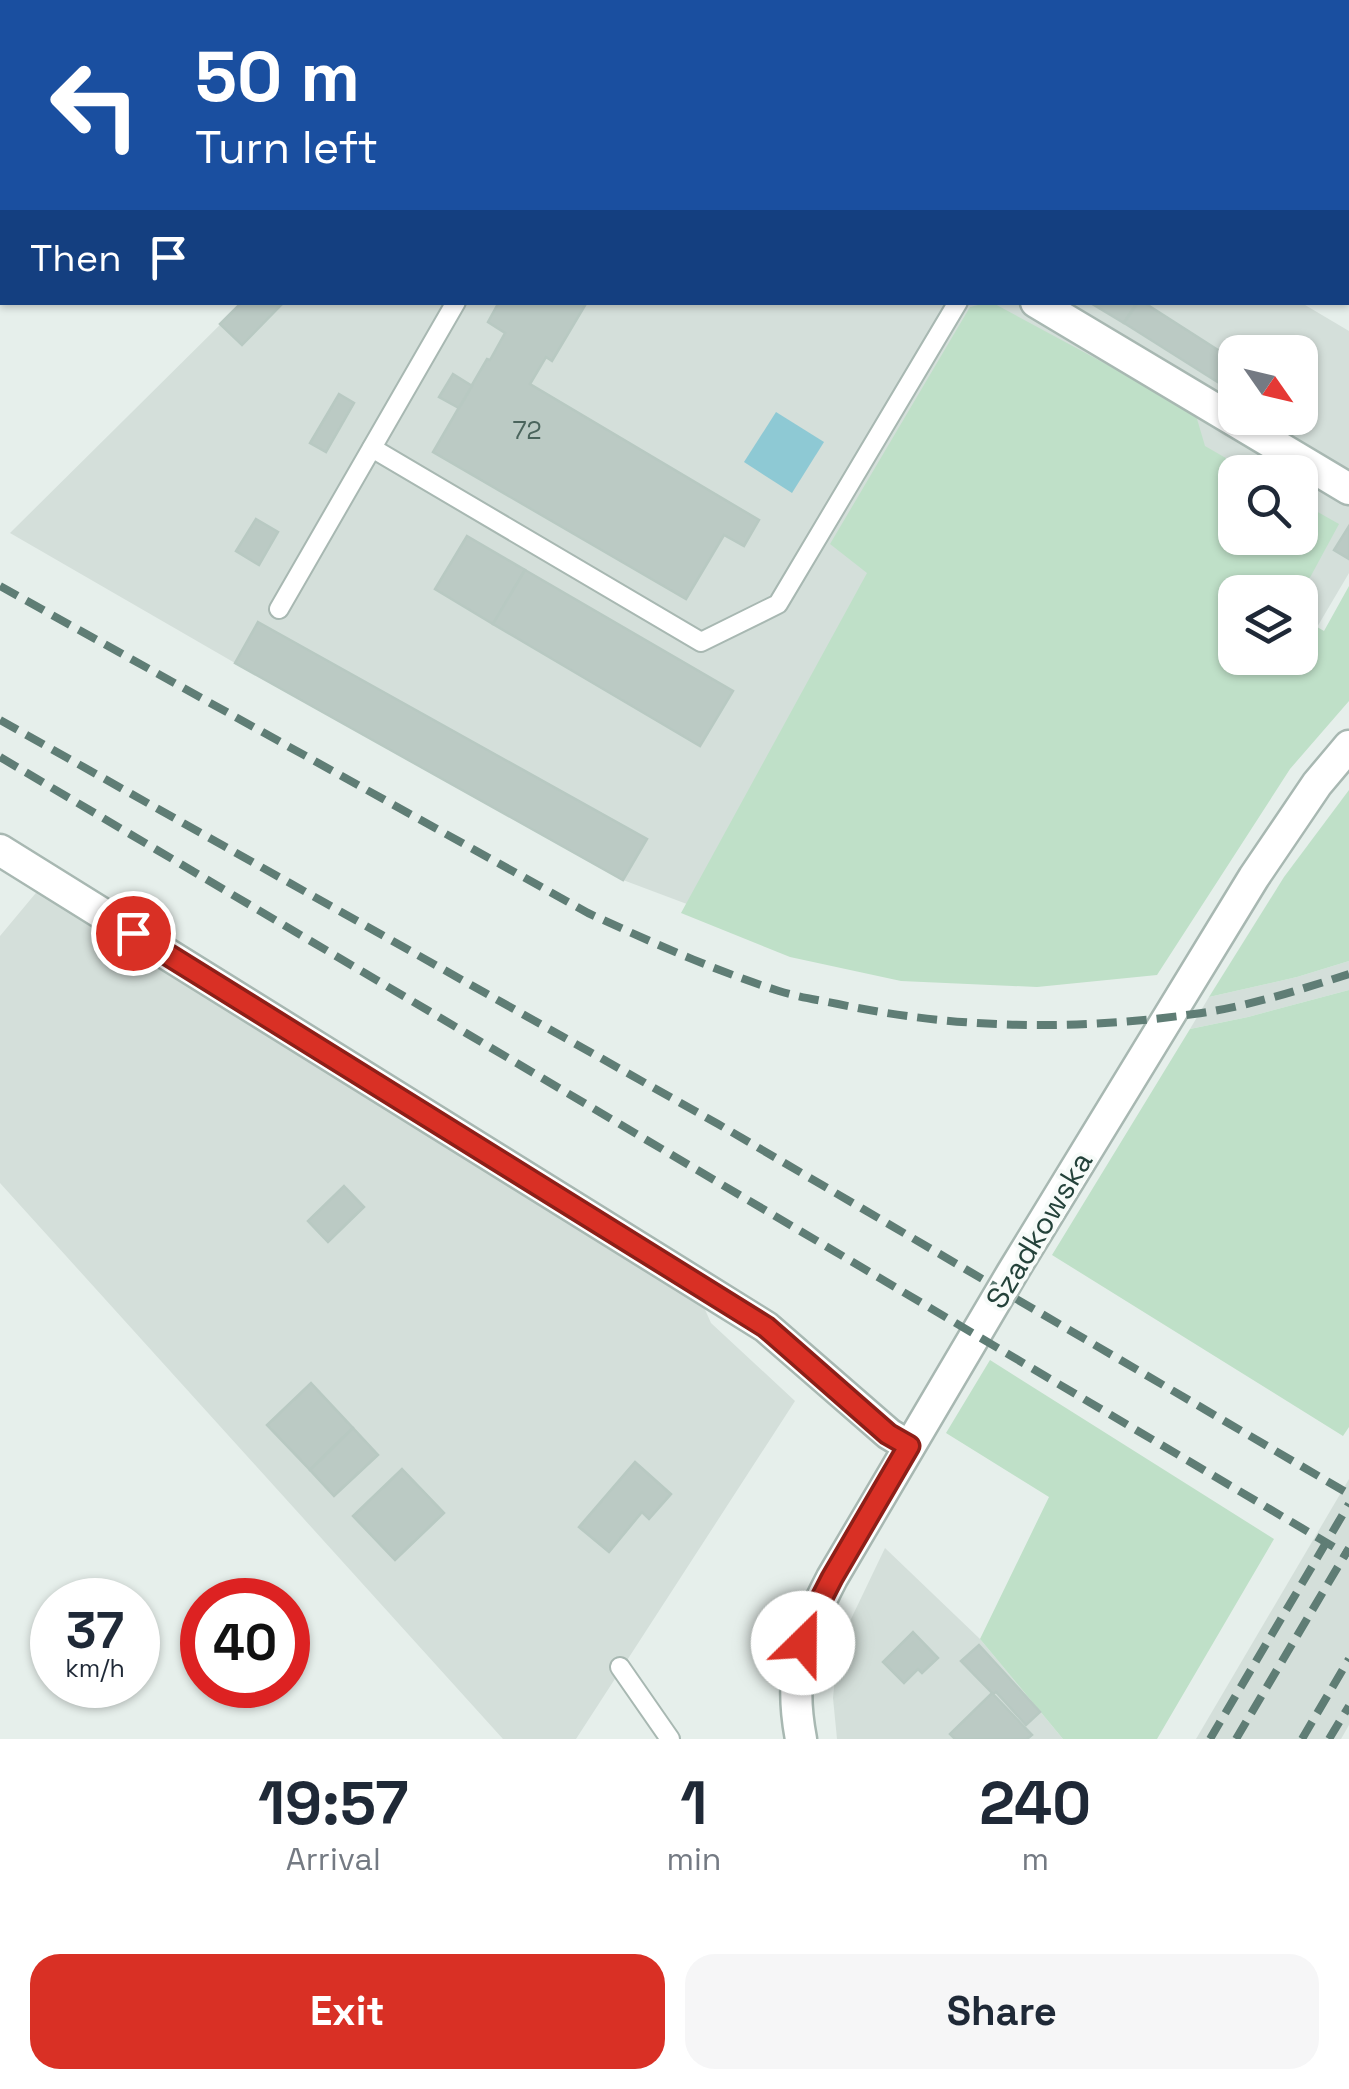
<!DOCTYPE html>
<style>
:root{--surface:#fff;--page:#f6f6f7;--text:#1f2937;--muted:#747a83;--accent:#d93025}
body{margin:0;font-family:"Space Grotesk",sans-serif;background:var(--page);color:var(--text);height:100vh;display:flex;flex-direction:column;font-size:38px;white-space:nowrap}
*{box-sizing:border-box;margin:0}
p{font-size:32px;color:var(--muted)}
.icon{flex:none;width:55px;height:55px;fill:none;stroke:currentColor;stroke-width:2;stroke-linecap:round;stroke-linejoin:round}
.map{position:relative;height:1739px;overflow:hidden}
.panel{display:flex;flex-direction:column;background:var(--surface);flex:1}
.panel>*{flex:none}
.banner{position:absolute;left:0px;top:0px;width:1350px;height:305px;box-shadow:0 2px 8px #0004;background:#1a4fa0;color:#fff;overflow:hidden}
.needle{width:65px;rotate:124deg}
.tools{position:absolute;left:1218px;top:335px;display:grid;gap:20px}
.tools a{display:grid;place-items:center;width:100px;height:100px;border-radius:20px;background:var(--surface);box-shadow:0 2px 8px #0004;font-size:50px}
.speed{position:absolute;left:30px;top:1578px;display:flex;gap:20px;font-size:50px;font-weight:700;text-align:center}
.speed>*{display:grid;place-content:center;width:130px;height:130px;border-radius:50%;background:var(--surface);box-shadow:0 2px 8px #0004;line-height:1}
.speed small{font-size:25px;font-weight:400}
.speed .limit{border:15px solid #d22;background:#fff;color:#111}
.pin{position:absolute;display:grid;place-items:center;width:85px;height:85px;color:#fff;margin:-42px;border:5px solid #fff;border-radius:50%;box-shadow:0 2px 10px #0007}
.me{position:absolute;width:110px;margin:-55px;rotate:23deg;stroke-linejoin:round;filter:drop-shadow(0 0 8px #0008)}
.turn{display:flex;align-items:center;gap:35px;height:210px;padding:0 30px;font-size:45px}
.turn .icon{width:130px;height:130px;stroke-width:2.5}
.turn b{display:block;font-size:70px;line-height:85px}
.then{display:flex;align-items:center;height:95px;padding:0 30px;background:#0003;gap:20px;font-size:38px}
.eta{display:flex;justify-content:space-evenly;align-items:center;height:170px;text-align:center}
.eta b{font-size:60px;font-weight:800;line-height:70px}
.primary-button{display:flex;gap:20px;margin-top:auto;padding:20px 30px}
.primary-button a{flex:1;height:115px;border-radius:30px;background:var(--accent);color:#fff;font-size:40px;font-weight:800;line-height:115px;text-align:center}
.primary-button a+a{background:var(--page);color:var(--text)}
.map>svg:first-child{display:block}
.built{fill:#d4dfda;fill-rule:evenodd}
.green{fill:#bfe0c8}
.water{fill:#8ec9d4}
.building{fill:#bbcac4;stroke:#b8c9c2;stroke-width:2.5}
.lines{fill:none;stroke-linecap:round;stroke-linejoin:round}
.service-casing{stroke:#a8b8b2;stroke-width:22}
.minor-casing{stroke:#a8b8b2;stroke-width:35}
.tertiary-casing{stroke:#a8b8b2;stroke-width:35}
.service{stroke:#fff;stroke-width:18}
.minor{stroke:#fff;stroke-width:30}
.tertiary{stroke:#fff;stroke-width:30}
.rail{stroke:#5f7d75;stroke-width:8;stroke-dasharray:20 10;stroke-linecap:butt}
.route-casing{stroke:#8d1f18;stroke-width:25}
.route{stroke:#d93025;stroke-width:18}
.labels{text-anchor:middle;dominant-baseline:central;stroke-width:8;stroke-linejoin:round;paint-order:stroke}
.number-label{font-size:25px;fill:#4a645c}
.street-label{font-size:30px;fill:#24423a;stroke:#f7fbf9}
</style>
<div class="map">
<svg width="1349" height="1739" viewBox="0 0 1349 1739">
<rect width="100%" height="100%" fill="#e6efeb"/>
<!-- built -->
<g class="built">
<polygon points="544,0 775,0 779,2 542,2"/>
<polygon points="1142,0 1349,0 1349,125 1348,2 1146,2"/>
<path d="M1300,302L1349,331V573L1300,656V592H1235V658H1299L777,938L623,880L235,663L10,533L242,303ZM1235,352H1300V418H1235ZM1235,472H1300V538H1235Z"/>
<polygon points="40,888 703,1305 711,1323 795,1401 576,1739 503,1739 0,1183 0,936"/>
<polygon points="1349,961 1349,990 1248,1017 1190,1029 1209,997 1297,977"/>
<polygon points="1349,1479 1349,1725 1341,1739 1196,1739"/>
<polygon points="885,1548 980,1639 1063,1739 837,1739 833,1698 837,1659 851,1619"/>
</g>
<!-- green -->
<g class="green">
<polygon points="986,303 993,303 1195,412 1205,446 1250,472 1235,472 1235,538 1300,538 1300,502 1339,524 1300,596 1300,592 1235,592 1235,658 1300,658 1300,617 1324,631 1349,586 1349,701 1290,769 1157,975 1037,987 901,981 790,957 681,913 867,573 830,544 970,307"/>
<polygon points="1349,790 1349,961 1297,977 1209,997 1284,877"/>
<polygon points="1349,990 1349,1427 1343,1436 1052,1255 1190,1029 1248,1017"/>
<polygon points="990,1360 1274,1539 1157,1739 1063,1739 980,1639 1049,1497 946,1433"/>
</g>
<!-- water -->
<polygon class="water" points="776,412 824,442 792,493 744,462"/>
<!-- building -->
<g class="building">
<polygon points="242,302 284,302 242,345 220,324"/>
<polygon points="499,302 587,302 552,361 546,357 530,384 759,520 744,546 724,535 686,599 433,452 487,359 490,360 505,333 488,322"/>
<polygon points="1089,302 1138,302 1124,323"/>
<polygon points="1138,302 1143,302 1235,361 1235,393 1124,323"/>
<polygon points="453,374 472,386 459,408 439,397"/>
<polygon points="339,394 354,403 326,452 310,443"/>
<polygon points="256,519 278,532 259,565 236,551"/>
<polygon points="1349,526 1349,559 1334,550"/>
<polygon points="467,536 525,570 493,624 435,589"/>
<polygon points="525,570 733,691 700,746 493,624"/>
<polygon points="258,622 647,839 623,880 235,663"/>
<polygon points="344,1186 364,1207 328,1242 308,1221"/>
<polygon points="311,1383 353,1428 310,1470 267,1425"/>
<polygon points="353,1428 378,1455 334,1496 310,1470"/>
<polygon points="635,1462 671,1494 649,1519 642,1512 609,1552 579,1527"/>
<polygon points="402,1469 444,1513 395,1560 353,1516"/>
<polygon points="913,1632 938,1658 922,1673 918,1669 904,1683 883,1662"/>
<polygon points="979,1645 1040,1712 1026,1725 996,1692 993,1694 961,1661"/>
<polygon points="992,1693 1032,1735 1027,1739 955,1739 950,1734"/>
</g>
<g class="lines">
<!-- service casing -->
<g class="service-casing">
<g id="service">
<polyline points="660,2 662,0"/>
<polyline points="372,448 701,642 778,604 958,302"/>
<polyline points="279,609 456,302"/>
<polyline points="620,1667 670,1739"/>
</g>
</g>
<!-- minor casing -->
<g class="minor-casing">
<g id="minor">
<polyline points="1060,0 1064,2"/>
<polyline points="320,2 322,0"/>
<polyline points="1348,165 1349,166"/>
<polyline points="1036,302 1349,489"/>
<polyline points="0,850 766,1327 889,1434 909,1446"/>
</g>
</g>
<!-- tertiary casing -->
<g class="tertiary-casing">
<path id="tertiary" d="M801,1739C788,1672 802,1636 832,1578L1012,1273L1254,877L1317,784L1349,746"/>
</g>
<!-- service -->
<use href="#service" class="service"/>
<!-- minor -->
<use href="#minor" class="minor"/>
<!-- tertiary -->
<use href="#tertiary" class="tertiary"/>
<!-- rail -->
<g class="rail">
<path d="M0,586L588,913C651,942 713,970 779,991C798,997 818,1000 838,1004C956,1029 1075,1031 1194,1014C1247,1007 1299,990 1349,974"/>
<polyline points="0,720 718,1124 1349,1494"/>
<polyline points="0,757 1349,1556"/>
<polyline points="1210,1739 1349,1504"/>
<polyline points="1236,1739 1349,1548"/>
<polyline points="1302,1739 1349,1659"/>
<polyline points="1329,1739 1349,1706"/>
</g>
</g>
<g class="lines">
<!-- route casing -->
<g class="route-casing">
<polyline id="route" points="133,933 766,1327 888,1434 909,1446 832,1578 809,1623 803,1643"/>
</g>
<!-- route -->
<use href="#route" class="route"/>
</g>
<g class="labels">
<!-- number labels -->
<g class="number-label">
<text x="527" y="430">72</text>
</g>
<!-- street labels -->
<g class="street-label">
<text transform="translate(1039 1230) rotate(-59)">Szadkowska</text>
</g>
</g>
</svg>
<div class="tools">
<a><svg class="needle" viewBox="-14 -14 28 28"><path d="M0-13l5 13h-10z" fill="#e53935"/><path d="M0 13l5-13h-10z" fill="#747a83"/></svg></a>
<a><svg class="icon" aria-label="search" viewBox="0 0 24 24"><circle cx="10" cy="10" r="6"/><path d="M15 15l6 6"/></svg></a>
<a><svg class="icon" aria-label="layers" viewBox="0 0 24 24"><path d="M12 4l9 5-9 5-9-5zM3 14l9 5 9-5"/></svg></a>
</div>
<div class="speed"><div>37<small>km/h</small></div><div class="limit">40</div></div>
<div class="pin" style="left:133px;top:933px;background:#d93025"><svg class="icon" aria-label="arrive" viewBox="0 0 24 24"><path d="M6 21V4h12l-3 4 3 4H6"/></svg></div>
<svg class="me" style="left:803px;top:1643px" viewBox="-20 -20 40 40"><circle r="19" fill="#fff"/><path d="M0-13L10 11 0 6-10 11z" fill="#d93025"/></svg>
<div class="banner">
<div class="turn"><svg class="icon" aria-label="left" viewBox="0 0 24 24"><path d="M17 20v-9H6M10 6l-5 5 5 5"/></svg><div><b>50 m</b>Turn left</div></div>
<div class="then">Then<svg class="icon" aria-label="arrive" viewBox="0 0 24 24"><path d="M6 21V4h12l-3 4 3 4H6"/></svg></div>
</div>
</div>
<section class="panel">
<div class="eta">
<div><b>19:57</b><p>Arrival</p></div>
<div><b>1</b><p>min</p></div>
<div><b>240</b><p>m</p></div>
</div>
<div class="primary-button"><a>Exit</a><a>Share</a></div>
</section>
